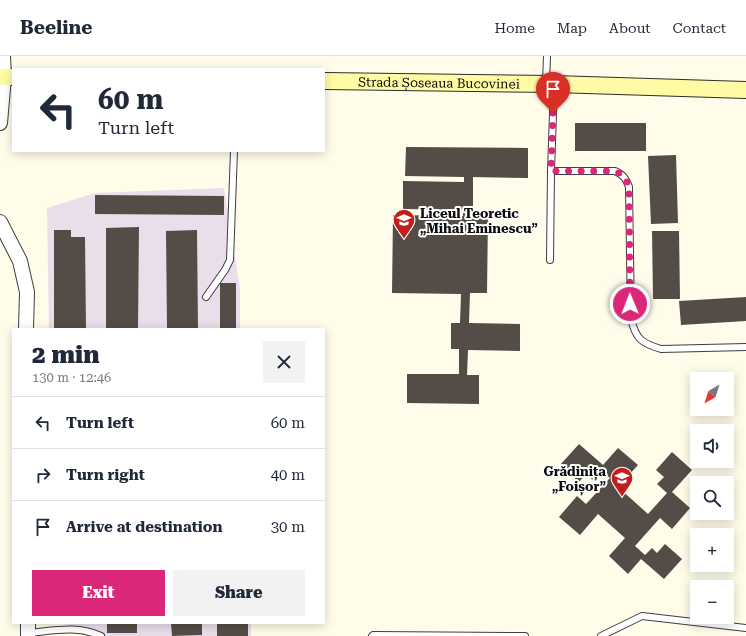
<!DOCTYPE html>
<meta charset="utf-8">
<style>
:root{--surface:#fff;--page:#f2f2f3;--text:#1f2937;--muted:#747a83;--line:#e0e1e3;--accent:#db2777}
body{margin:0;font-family:"Roboto Serif",serif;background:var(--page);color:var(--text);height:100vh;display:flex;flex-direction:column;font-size:15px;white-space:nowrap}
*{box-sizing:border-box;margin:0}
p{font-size:13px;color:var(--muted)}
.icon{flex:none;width:22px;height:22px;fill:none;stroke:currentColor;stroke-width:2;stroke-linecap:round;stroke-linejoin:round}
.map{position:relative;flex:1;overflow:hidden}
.side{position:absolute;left:12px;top:272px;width:313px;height:296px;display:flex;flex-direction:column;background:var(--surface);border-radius:0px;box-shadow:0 2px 10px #0003}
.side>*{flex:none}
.guide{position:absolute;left:12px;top:12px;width:313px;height:84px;border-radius:0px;box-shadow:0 2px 10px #0003;background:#fff;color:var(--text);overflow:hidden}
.needle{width:26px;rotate:219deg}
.buttons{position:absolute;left:690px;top:316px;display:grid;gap:8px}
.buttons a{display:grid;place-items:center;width:44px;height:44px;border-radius:0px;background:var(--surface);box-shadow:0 2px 10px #0003;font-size:20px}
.pin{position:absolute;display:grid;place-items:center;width:34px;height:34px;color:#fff;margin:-41px -17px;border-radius:50% 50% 50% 0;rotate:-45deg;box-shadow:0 0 4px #0007}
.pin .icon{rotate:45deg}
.me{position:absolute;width:44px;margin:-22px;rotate:359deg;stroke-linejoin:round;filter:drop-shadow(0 0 3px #0008)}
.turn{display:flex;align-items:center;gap:14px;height:84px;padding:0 20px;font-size:18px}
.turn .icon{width:52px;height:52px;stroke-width:2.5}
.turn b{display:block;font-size:28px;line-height:34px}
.round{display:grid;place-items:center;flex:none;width:42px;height:42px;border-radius:0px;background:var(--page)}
.summary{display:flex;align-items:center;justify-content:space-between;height:68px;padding:0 20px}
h1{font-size:24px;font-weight:800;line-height:30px}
.button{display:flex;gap:8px;margin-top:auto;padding:8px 20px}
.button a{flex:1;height:46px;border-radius:0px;background:var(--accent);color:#fff;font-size:16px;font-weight:800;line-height:46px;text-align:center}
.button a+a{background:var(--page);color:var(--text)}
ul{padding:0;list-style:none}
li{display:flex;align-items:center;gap:12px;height:52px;padding:0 20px;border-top:1px solid var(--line)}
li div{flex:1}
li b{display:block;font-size:15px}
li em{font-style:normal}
header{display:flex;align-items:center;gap:24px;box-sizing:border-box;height:56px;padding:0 20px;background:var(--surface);border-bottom:1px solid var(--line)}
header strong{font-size:19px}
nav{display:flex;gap:22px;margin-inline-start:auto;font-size:14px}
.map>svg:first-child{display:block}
.industrial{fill:#ebdeeb}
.building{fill:#544d47}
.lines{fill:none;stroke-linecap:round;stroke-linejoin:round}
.service-casing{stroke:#3e3e3e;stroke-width:8}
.tertiary-casing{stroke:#3e3e3e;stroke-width:16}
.secondary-casing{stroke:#2d2d2d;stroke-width:18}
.service{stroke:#fff;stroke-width:6}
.tertiary{stroke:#fff;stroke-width:14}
.secondary{stroke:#fffba5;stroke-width:16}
.route{stroke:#db2777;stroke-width:7;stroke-dasharray:0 12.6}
.labels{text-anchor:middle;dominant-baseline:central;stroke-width:4;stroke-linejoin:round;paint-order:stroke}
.street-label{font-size:13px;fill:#0b0b0b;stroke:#fff}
.poi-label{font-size:13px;font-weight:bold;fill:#0b0b0b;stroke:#fff;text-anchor:start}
</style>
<header>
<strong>Beeline</strong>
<nav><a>Home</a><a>Map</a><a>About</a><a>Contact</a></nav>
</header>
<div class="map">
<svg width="746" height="580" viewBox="0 0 746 580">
<rect width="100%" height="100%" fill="#fffcea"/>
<!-- industrial -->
<g class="industrial">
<polygon points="224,132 240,233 240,273 49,273 47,152 95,137"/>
<polygon points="61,567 251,567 251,580 109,580"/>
</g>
<!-- building -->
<g class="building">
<rect x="575" y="67" width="71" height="28"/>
<polygon points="406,91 528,92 528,122 473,121 473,159 488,159 487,237 470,237 469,267 520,268 520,295 468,294 467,319 479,319 479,348 407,347 407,318 459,318 459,293 451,293 451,267 460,267 461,238 392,237 393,159 463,160 463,154 403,153 403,125 464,126 464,121 405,120"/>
<polygon points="676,99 678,167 651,168 648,100"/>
<polygon points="95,139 224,140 224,159 95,158"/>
<polygon points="139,171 138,273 106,273 106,172"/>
<polygon points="54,174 71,174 71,181 85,181 86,273 54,273"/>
<polygon points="197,174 198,273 167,273 166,175"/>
<polygon points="652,175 679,175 680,243 653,243"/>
<rect x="220" y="227" width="16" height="46"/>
<polygon points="746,241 746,265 681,269 679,245"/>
<polygon points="579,388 603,409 618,392 638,409 618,431 648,458 667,437 657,428 664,421 656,414 672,396 692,414 672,436 690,452 672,473 660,462 635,490 645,499 652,492 657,497 665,488 682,503 664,523 641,503 628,518 609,500 625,482 598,458 580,479 559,461 577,440 586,448 610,422 602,415 594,425 586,418 579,426 560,409"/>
<rect x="107" y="567" width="30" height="10"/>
<polygon points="171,567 202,567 202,579 172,580"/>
<rect x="217" y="567" width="31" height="13"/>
</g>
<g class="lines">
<!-- service casing -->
<g class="service-casing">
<g id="service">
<polyline points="546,27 547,0"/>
<path d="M554,29L551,115H615C624,119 626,123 629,131L631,263C636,283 641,287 661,293L746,291"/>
<polyline points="550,204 551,115"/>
<polyline points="206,241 225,214 230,204 234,95"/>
<path d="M28,577C53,575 77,569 101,580"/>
<polyline points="372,580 373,579 525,580"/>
<polyline points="601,580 642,560 746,572"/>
</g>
</g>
<!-- tertiary casing -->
<g class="tertiary-casing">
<g id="tertiary">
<polyline points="0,67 4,21 3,0"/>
<polyline points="0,166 20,205 27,236 26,273"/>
<polyline points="28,580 28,567"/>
</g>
</g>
<!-- secondary casing -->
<g class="secondary-casing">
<g id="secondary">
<polyline points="4,21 13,21"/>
<path id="s1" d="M324,25L554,28L746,34"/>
</g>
</g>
<!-- service -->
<use href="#service" class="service"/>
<!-- tertiary -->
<use href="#tertiary" class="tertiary"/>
<!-- secondary -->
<use href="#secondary" class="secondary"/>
</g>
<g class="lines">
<!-- route -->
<path class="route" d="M553,57L551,115H615C624,119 626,123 629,131L630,248"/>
</g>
<!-- icons -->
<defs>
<g id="school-pin" transform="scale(1.15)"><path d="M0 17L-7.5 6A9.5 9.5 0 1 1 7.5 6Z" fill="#c21f1c" stroke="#fff"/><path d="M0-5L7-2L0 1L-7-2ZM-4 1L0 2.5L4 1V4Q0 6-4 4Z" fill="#fff"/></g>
</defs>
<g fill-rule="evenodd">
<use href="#school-pin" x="404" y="164"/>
<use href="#school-pin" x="622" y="422"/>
</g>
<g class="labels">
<!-- street labels -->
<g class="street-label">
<text stroke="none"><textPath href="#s1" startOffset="115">Strada Șoseaua Bucovinei</textPath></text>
</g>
<!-- poi labels -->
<g class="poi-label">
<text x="420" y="157">Liceul Teoretic<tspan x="420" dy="15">„Mihai Eminescu”</tspan></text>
<text x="606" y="415" text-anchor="end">Grădinița<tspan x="606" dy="15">„Foișor”</tspan></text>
</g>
</g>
</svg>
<div class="buttons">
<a><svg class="needle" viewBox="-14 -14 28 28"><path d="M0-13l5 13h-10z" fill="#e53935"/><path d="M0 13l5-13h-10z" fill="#747a83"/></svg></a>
<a><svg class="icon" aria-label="sound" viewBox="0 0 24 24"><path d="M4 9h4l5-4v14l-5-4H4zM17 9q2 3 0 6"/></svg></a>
<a><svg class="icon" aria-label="search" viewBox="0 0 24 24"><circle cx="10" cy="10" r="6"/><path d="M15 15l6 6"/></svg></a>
<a>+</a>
<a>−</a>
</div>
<div class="pin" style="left:553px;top:57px;background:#d93025"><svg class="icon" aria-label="arrive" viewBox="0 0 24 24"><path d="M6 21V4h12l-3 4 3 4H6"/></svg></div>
<svg class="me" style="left:630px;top:248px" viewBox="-20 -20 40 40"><circle r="17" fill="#db2777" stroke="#fff" stroke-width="3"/><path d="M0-11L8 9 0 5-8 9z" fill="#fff"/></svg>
<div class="guide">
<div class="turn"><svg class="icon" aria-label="left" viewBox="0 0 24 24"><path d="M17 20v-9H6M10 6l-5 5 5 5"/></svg><div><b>60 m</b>Turn left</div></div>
</div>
<section class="side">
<div class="summary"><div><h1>2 min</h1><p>130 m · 12:46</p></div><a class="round"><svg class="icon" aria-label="close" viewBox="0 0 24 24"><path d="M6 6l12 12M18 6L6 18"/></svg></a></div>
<ul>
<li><svg class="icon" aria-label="left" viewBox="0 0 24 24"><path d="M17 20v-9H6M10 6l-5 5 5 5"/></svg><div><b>Turn left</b></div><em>60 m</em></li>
<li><svg class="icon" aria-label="right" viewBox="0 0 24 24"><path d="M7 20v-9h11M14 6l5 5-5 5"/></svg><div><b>Turn right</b></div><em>40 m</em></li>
<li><svg class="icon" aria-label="arrive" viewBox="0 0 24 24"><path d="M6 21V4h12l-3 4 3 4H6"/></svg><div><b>Arrive at destination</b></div><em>30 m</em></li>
</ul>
<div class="button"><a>Exit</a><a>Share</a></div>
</section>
</div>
